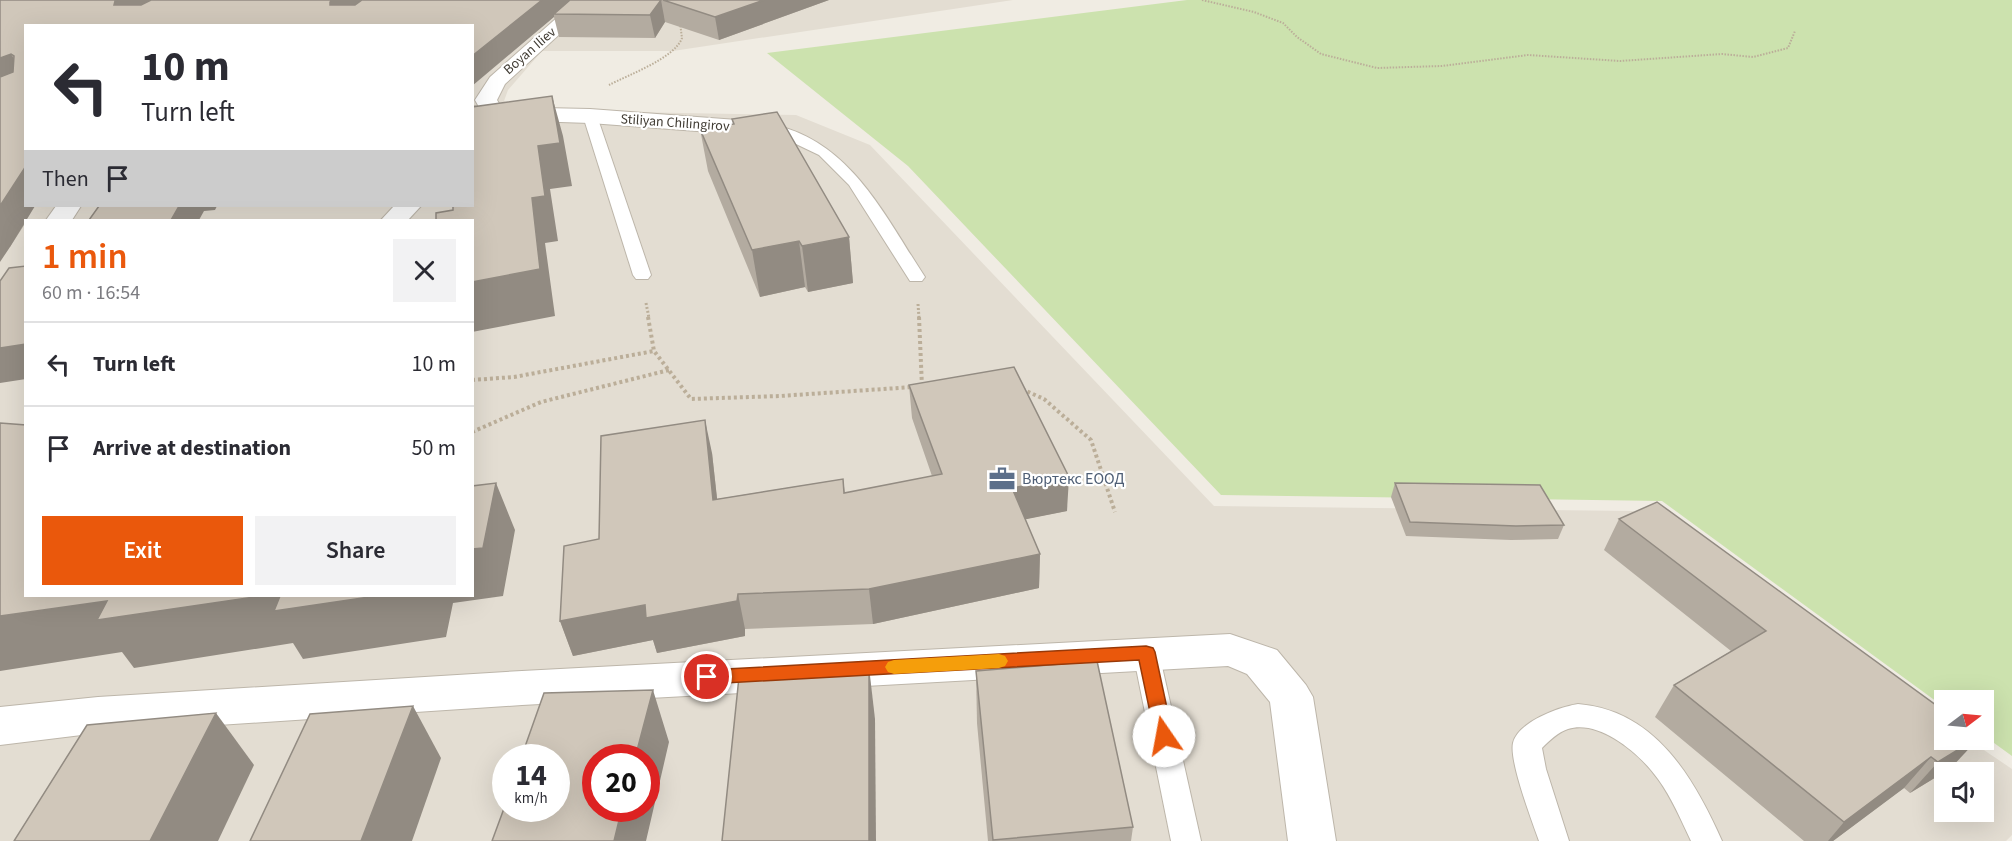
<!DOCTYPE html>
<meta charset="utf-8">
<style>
:root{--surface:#fff;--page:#f2f2f3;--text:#2b2b33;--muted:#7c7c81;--line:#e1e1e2;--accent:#ea580c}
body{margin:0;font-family:"Source Sans 3",sans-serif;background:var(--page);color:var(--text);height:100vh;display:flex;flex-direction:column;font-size:22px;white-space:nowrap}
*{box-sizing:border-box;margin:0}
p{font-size:20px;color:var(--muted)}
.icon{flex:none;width:33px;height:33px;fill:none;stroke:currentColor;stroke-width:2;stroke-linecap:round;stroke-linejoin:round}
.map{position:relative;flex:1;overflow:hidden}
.details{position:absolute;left:24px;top:219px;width:450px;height:378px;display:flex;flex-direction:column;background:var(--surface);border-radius:0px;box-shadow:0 6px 24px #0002}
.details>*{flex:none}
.top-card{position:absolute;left:24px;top:24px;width:450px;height:183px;border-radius:0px;box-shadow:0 6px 24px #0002;background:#fff;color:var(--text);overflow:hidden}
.needle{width:39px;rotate:74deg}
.fabs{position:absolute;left:1934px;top:690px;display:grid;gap:12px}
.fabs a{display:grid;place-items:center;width:60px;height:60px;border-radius:0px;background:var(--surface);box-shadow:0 6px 24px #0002;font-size:30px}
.speed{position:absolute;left:492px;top:744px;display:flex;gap:12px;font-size:30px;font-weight:700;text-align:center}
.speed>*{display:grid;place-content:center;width:78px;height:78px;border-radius:50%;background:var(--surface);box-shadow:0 6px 24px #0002;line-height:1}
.speed small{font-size:15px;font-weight:400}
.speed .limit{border:9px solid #d22;background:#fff;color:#111}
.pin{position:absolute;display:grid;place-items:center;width:51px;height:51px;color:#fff;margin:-26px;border:3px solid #fff;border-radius:50%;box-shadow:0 2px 6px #0007}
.me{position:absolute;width:66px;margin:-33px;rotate:348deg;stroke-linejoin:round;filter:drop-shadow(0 0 4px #0008)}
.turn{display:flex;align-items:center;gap:21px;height:126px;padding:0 18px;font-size:27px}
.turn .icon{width:78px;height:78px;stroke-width:2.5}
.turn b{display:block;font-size:42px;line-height:51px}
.then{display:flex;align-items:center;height:57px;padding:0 18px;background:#0003;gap:12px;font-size:22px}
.round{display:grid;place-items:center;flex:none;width:63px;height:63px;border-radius:0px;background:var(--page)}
.summary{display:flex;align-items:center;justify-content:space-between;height:102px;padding:0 18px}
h1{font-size:36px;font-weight:600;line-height:45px;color:var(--accent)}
.button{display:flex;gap:12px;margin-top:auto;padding:12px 18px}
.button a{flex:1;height:69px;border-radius:0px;background:var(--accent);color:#fff;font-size:24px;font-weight:600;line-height:69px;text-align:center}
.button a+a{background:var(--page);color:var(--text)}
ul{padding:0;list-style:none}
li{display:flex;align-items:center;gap:18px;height:84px;padding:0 18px;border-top:2px solid var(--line)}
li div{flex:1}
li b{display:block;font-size:22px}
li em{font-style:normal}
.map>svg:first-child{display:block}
.residential{fill:#e3ddd2;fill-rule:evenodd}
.green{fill:#cce2ae}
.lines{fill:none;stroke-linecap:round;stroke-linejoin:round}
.service-casing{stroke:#bdb6aa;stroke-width:2}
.minor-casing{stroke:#bdb6aa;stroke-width:2}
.path-far2{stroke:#bbae99;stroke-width:2;stroke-dasharray:1.5 1.5;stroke-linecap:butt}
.path-far1{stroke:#bbae99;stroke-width:3;stroke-dasharray:2 2;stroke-linecap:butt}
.path{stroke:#bbae99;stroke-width:4;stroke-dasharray:3 3;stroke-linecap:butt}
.service{fill:#fff;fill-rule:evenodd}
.minor{fill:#fff;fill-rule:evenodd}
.wall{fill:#b3aba0}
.shaded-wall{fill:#928b82}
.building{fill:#d0c7ba;stroke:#928b82;stroke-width:1.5}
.route{fill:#ea580c;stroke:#983908;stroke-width:1.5}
.slow{fill:#f59e0b}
.labels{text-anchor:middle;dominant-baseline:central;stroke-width:4.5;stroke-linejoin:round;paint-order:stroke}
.far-street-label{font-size:14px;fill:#413c34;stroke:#fff}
.service-label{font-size:16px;fill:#4e5e75;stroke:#fff;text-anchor:start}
</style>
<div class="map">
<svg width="2012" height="841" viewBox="0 0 2012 841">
<rect width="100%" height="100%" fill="#f0ece3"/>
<!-- residential -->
<path class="residential" d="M0,0H1013L673,51H542L508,90L504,101L519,110L796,115L870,145L1214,506L1633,511L1944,722V740H1969L2012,769V835L2006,841H0ZM26,26H472V206H26ZM26,220H472V596H26ZM506,758H556V808H506ZM596,758H646V808H596ZM1944,772H1983V812H1944Z"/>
<!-- green -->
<polygon class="green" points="1187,0 2012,0 2012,756 1983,735 1983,700 1944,700 1944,707 1662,501 1221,495 908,166 767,53"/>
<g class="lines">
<!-- service casing -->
<g class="service-casing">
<g id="service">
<polygon points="590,112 597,116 651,275 648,279 636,279 633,275 583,116"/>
<path d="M778,126C852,144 886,218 925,277L922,281H910L849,185L819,155L773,133L771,130L773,127Z"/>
<polygon points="1146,643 1155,646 1159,653 1201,841 1171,841 1133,653 1137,646"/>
<path d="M1578,704C1655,710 1694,778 1722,841H1691C1681,820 1672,798 1658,779C1641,755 1600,719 1568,729C1558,732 1549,741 1542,748L1546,769L1569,841H1539C1532,821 1509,761 1513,743C1518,722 1559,707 1578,704Z"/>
</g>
</g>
<!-- minor casing -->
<g class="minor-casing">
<g id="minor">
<path d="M577,0H597L505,84L497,100L501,107L590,109L764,122L772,124L775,129L772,134L764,136L590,123L499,120C491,130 487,134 474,131L472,124L476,120H472V106L479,107L475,100L490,77Z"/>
<polygon points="56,206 81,206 72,220 46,220"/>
<polygon points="394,206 421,206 408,220 381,220"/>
<polygon points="1230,634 1277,650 1306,685 1313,697 1336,841 1288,841 1270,702 1247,674 1228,666 522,705 98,733 0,745 0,707 98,697 522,671"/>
</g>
</g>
<!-- path-far2 -->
<g class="path-far2">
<polyline points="1202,0 1254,12 1283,23 1297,37 1321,54 1377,68 1442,66 1528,55 1620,61 1722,54 1753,57 1788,48 1795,31"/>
<path d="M609,85C628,75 675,58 682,38L680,23"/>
</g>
<!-- path-far1 -->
<g class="path-far1">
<polyline points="646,303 649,318"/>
<polyline points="918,304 919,318"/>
</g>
<!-- path -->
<g class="path">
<polyline points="648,317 654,351 691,399 780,396 913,387"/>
<polyline points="919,317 922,387"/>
<polyline points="472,380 514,377 654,351"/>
<polyline points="1022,389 1044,399 1091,440 1115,512"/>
<polyline points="472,432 541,402 669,370"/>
</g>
<!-- service -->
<use href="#service" class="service"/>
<!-- minor -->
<use href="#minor" class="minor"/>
</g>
<!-- wall -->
<g class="wall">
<polygon points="0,0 829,0 719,40 665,22 655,38 559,37 554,17 472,26 26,26 26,222 10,247"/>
<polygon points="732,119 849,237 853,283 808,292 805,287 760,297 708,171 700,129 733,124"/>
<polygon points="909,385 1067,511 1025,519 1040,554 1039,588 873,624 745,629 745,636 657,653 653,640 573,656 560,621 599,539 712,453 717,499 843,479 845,493 932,476 912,418"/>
<polygon points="1395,483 1564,525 1558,539 1511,540 1406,536 1391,497"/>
<polygon points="1619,519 1951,768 1910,793 1904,788 1833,841 1804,841 1655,717 1674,685 1731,651 1604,550"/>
<polygon points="976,671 1133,827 1131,841 988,841 977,723"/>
</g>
<!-- shaded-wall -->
<g class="shaded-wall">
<polygon points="117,0 166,0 126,24 114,5 115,1"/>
<polygon points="332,0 371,0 339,24 330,5 330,2"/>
<polygon points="542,0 574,0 554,14 554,17 472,86 472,56"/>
<polygon points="661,0 665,22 655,38 650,15"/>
<polygon points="764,0 829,0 719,40 715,17"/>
<polygon points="11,54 25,78 0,89 0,58"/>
<polygon points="552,96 563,136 572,186 550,189 558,241 545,243 555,316 472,332 472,282 532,198 538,146"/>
<polygon points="26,166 26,206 35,206 10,247 0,262 0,206"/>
<polygon points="179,206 217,206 215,210 204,211 199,220 171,220"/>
<polygon points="849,237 853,283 808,292 802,246"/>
<polygon points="799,241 805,287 760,297 752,250"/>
<polygon points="26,344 26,379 0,383 0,348"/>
<polygon points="705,420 712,453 721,534 713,500"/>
<polygon points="1069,477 1067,511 1012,522 1012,488"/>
<polygon points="496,483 515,530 503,596 453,603 446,637 303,659 293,643 134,668 122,652 0,671 0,616 107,601 261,596 472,596 472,549"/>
<polygon points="1040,554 1039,588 873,624 869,589"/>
<polygon points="738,594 745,629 745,636 657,653 653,640 573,656 560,621 645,605"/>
<polygon points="869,667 875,719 876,841 869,841"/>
<polygon points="653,690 669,742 646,841 614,841 622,808 646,808 646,758 635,758"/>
<polygon points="413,706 441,758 412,841 361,841"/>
<polygon points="216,713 254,765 218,841 150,841"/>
<polygon points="1974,740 1977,740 1951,768 1910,793 1938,762"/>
<polygon points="1931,757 1904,788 1833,841 1828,841 1844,822"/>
</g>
<!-- building -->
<g class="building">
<polygon points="0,0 117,0 115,1 114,5 141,5 151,0 332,0 330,2 330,5 355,5 362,0 542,0 472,56 472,26 26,26 26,166 0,206 0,77 13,72 14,56 11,54 0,58"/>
<polygon points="570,0 661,0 650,15 554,14"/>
<polygon points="663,0 764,0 715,17"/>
<polygon points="552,96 560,143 538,146 545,196 532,198 540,269 472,282 472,220 436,220 436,213 453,210 453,206 472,206 472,107"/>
<polygon points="777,112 849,237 802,246 799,241 752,250 700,129 734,124 732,119"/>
<polygon points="99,206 179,206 171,220 89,220"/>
<polygon points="26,266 26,344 0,348 0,281 9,268"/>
<polygon points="1014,367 1069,477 1012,488 1040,554 869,589 738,594 737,601 646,618 645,605 560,621 564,546 599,539 601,436 705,420 713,500 843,479 844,493 942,474 909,385"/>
<polygon points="0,423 26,425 26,596 261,596 97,620 107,601 0,616"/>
<polygon points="496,483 483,548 472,549 472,486"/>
<polygon points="1395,483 1540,485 1564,525 1516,526 1410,522"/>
<polygon points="1657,502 1944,711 1944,740 1974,740 1938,762 1931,757 1844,822 1674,685 1766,631 1619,519"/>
<polygon points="280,596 376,596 274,611"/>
<polygon points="1097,661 1133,827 993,840 976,671"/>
<polygon points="869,667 869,841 722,841 739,677"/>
<polygon points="653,690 635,758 596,758 596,808 622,808 614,841 492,841 506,803 506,808 556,808 556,758 521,758 544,693"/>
<polygon points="413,706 361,841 250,841 310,714"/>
<polygon points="216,713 150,841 14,841 87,725"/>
</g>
<!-- route -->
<polygon class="route" points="1146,646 1153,648 1155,652 1173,736 1171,742 1164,744 1158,742 1155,736 1139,660 707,684 701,682 698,677 701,672 707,670"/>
<!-- slow -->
<polygon class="slow" points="999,654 1005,656 1008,661 1005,666 999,668 894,674 888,672 885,667 888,662 894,660"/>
<!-- icons -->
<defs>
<g id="office-bare" transform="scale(2.07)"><path d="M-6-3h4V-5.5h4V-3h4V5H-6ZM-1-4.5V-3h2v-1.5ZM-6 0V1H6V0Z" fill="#5c6f8a" stroke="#fff" stroke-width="2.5" paint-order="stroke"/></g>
</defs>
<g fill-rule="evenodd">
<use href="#office-bare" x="1002" y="479"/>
</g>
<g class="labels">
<!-- far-street labels -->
<g class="far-street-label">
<text transform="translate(530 51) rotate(-41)">Boyan Iliev</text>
<text transform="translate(675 123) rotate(4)">Stiliyan Chilingirov</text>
</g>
<!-- service labels -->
<g class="service-label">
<text x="1022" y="479">Вюртекс ЕООД</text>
</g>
</g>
</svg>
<div class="fabs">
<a><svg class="needle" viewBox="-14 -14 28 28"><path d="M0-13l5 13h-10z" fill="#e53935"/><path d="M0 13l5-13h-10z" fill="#7c7c81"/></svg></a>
<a><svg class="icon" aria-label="sound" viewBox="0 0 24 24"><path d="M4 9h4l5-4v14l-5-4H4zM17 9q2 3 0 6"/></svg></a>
</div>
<div class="speed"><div>14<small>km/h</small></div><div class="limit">20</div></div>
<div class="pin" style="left:707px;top:677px;background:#d93025"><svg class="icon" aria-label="arrive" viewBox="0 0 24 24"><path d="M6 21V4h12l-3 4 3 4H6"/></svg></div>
<svg class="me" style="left:1164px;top:736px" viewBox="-20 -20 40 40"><circle r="19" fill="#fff"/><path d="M0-13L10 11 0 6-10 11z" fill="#ea580c"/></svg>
<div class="top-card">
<div class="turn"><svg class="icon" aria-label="left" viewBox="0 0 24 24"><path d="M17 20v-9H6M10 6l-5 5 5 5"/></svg><div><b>10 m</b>Turn left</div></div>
<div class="then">Then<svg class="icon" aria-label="arrive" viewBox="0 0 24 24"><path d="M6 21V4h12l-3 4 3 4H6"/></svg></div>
</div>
<section class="details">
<div class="summary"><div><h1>1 min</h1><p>60 m · 16:54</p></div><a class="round"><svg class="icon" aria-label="close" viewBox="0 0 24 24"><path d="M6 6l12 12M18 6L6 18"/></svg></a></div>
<ul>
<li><svg class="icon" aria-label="left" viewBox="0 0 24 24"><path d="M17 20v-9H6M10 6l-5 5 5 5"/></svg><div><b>Turn left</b></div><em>10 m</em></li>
<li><svg class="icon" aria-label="arrive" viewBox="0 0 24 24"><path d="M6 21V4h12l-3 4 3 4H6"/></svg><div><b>Arrive at destination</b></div><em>50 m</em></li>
</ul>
<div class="button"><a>Exit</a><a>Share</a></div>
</section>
</div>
